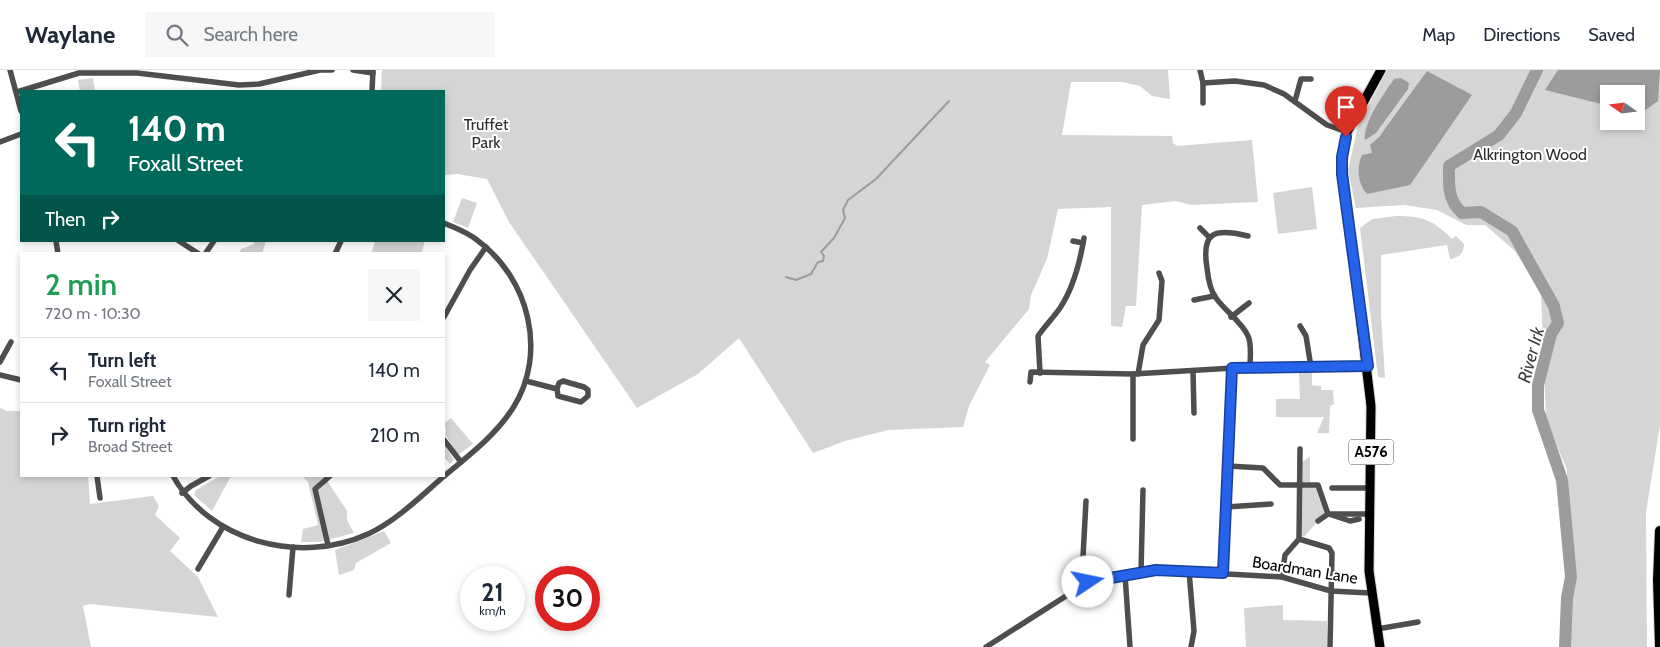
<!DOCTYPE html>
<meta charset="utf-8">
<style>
:root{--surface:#fff;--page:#f6f6f7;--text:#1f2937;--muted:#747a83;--line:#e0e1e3}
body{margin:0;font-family:Cabin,sans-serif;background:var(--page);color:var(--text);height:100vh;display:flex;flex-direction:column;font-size:19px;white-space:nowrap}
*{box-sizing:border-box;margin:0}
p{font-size:16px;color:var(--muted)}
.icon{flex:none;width:28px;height:28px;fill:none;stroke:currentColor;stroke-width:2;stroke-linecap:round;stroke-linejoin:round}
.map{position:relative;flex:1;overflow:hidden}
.drawer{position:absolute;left:20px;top:182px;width:425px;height:225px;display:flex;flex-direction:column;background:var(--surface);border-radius:0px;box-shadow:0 2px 8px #0003}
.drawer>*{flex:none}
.banner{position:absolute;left:20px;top:20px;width:425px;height:152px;border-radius:0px;box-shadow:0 2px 8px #0003;background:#00695c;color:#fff;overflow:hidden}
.needle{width:32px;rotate:284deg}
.controls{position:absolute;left:1600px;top:15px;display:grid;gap:10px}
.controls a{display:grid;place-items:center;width:45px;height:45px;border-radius:0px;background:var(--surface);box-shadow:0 2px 8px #0003;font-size:25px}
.speed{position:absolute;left:460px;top:496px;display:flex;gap:10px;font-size:25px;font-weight:700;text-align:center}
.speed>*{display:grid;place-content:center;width:65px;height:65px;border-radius:50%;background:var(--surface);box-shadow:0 2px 8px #0003;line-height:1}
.speed small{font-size:12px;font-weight:400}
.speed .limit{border:8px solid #d22;background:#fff;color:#111}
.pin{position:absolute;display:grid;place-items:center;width:42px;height:42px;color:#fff;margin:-51px -21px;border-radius:50% 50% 50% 0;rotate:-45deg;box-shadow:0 0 5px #0007}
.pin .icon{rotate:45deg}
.me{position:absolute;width:55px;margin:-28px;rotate:79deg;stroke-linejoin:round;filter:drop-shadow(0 0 4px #0008)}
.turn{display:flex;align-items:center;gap:18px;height:105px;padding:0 25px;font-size:22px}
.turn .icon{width:65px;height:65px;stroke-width:2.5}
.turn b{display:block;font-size:35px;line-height:42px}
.then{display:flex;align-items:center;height:48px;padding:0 25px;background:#0003;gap:10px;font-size:19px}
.round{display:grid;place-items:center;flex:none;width:52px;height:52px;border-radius:0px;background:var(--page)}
.head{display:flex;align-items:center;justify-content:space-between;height:85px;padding:0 25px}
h1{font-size:30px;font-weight:600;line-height:38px;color:#1e9e55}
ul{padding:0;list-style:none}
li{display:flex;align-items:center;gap:15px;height:65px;padding:0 25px;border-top:1px solid var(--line)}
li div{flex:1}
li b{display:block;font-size:19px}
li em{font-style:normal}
header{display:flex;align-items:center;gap:30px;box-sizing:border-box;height:70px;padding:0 25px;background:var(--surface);border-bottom:1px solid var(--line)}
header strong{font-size:24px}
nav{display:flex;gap:28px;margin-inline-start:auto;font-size:18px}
.search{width:350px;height:45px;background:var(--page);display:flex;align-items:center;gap:12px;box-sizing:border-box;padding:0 18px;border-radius:0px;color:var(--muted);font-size:19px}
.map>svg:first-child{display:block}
.green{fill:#d5d5d5;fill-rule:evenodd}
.water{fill:#9c9c9c}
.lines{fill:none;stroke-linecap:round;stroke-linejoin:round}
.stream{stroke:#9c9c9c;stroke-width:2}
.river{stroke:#9c9c9c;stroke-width:12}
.primary-casing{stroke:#dbdbdb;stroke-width:11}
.highway-casing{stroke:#dbdbdb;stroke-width:12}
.street{stroke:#4e4e4e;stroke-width:5.5}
.primary{stroke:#000;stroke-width:9}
.highway{stroke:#000;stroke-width:10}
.route-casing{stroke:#184099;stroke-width:12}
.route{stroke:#2563eb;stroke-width:9}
.labels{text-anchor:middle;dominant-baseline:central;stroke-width:4;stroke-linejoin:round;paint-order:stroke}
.shield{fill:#fff;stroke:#4c4c4c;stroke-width:1}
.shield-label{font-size:15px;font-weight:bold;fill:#000}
.park-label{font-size:16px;fill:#2c2c2c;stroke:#fff}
.street-label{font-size:16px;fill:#000;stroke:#fff}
.water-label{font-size:18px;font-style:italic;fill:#3d3d3d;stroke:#fff}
</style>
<header>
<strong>Waylane</strong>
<div class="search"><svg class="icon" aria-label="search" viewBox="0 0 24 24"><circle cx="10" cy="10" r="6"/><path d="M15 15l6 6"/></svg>Search here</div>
<nav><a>Map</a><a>Directions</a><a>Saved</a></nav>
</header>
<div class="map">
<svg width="1660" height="577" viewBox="0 0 1660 577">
<rect width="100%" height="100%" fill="#fff"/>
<!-- green -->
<g class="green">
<polygon points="382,0 1168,0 1170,29 1152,26 1140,16 1122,12 1071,12 1062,65 1172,66 1173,73 1177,76 1252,70 1258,132 1191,135 1176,131 1142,135 1136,236 1126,236 1122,257 1111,256 1111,137 1058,139 1047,189 1031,225 1029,239 985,292 990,295 969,336 963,357 888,360 845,371 813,383 739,268 698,304 637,338 509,152 487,109 457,104 444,105 444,21 381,21"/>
<path d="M1387,0H1660V355L1646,442L1647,577H1568L1567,565L1576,501L1568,442L1567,400L1546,350L1541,224L1515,181L1485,155H1466L1437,140L1404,135L1356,138L1348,100L1358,56ZM1609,24H1636V51H1609Z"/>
<polygon points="93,8 95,21 80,21 78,10"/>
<polygon points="1312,117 1317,159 1278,164 1273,123"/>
<polygon points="462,128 477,133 468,158 453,152"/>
<path d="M1396,146C1423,146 1433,150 1452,169L1456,166L1464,174C1464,183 1459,188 1450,189L1447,175L1381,185V244L1385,308L1378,307L1360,158L1372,149Z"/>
<polygon points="255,171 266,171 262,184 239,184 241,179 254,174"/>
<polygon points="375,171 425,171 421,184 371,184"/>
<polygon points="1299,303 1312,303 1312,315 1321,316 1321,320 1333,320 1334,334 1330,336 1329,363 1317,363 1324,347 1276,347 1276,329 1300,329"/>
<polygon points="0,338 7,341 21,341 21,406 88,406 90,434 153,426 159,436 155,445 180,468 170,481 198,507 218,547 90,534 83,536 91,577 0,577"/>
<polygon points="451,348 473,374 458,385 445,364 446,360 444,354"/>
<polygon points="444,374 454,390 450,394 444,387"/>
<polygon points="1310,387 1310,412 1301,412 1302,392"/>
<polygon points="220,406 231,406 212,441 194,425 196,420"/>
<polygon points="302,406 324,406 347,441 347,450 354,463 319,472 301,472 303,459 318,455 308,412"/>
<polygon points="1301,417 1317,417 1325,443 1304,467 1301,465"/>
<polygon points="384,461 391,473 356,493 354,500 339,505 335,480"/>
<polygon points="1283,535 1283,550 1327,551 1327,577 1246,577 1244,538"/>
</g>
<!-- water -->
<g class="water">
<polygon points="1558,0 1660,0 1658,31 1641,43 1636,42 1636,24 1609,24 1609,36 1545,20"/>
<path d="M1427,1L1472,25L1410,115L1367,124C1358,115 1356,97 1362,85L1372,83L1370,75L1379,67Z"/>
<path d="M1401,8L1409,13L1408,19L1376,63L1365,70C1362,54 1385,22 1394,9Z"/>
</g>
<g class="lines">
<!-- stream -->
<polyline class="stream" points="786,207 796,210 811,204 818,192 823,191 824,186 821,182 834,168 845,148 843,140 848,130 876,109 949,31"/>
<!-- river -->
<path class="river" d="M1537,0L1516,43L1499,65L1449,96C1449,115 1447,129 1462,143L1481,142L1512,161L1554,236L1558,253L1551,264L1538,315V340L1562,410L1571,507L1567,528L1565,577"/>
<!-- primary casing -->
<g class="primary-casing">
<polyline id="primary" points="1380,577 1369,501 1371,336 1342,95 1347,62 1381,0"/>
</g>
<!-- highway casing -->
<g class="highway-casing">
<polyline id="highway" points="1660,461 1658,510 1660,576"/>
</g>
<!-- street -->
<g class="street">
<polyline points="10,0 21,41"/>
<polyline points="353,0 373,3"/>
<polyline points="1200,0 1203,13 1203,33"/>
<polyline points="1203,13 1235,11 1264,15 1284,24 1327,55 1347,62"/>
<polyline points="372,21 373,0"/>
<polyline points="17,22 79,3 137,3 239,15 259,14 320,0 332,0"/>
<polyline points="1295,31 1301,9 1311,9"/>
<polyline points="0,72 21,64"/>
<polyline points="1200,158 1209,167"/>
<path d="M1248,166C1215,158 1201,161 1207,198C1208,208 1210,220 1216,228C1225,241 1242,252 1248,266C1252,274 1250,288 1250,297"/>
<polyline points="56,171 58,184"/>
<polyline points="179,171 199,184"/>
<polyline points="1073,171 1083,173"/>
<polyline points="205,184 214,171"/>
<polyline points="335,184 341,171"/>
<polyline points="1194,230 1214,226"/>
<polyline points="444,247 470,200 486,177"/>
<polyline points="1231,247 1249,233"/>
<polyline points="1300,256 1306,266 1311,297"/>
<polyline points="0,292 11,272"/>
<polyline points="1193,301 1194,343"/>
<path d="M1040,303L1038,266C1045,256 1053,248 1060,238C1074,217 1080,192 1084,168"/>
<polyline points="1138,304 1143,275 1159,250 1162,211 1159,203"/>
<polyline points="0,305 21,310"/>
<polyline points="526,311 557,319 558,326 581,332 588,326 588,320 584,317 563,311 559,313 557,319"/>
<polyline points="1030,312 1031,302 1133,304 1250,297 1368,296"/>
<polyline points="1133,369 1133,304"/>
<polyline points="444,370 461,392"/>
<polyline points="1228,396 1263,398 1280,415 1318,415 1328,444 1318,451"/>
<polyline points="97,406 100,428"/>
<path d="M173,406C210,472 300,495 368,464C396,451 420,427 443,407C468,386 495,366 513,338C548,283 529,208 477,170C467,162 455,158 444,153"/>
<polyline points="1332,418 1370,418"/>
<polyline points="182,423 191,416 209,406"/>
<polyline points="1086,431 1083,487 1088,512"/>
<polyline points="1226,437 1271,434"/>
<polyline points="1328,444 1370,444"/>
<polyline points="1332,445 1350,451 1359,449"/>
<polyline points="1299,469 1329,478 1332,483 1330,577"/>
<polyline points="328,475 315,419 330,406"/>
<polyline points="198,499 223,457"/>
<polyline points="1189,501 1194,561 1191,577"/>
<polyline points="1141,502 1143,420"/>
<polyline points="1223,503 1232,298"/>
<polyline points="1125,505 1130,577"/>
<polyline points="1282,507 1285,485 1299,469 1300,379"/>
<polyline points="289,525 293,477"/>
<polyline points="1377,559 1418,552"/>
<polyline points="986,577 1088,512 1156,500 1282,507 1331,521 1370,523"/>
</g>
<!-- primary -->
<use href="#primary" class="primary"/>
<!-- highway -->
<use href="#highway" class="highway"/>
</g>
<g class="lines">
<!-- route casing -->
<g class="route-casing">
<polyline id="route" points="1088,512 1156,500 1223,503 1232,298 1368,296 1342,104 1342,87 1346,67"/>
</g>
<!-- route -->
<use href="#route" class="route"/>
</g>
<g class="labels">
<!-- shield labels -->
<rect class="shield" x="1348.5" y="369.5" width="45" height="25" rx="4"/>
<g class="shield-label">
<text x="1371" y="382">A576</text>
</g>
<!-- park labels -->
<g class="park-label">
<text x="486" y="54">Truffet<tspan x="486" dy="18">Park</tspan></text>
<text x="1530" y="84">Alkrington Wood</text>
</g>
<!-- street labels -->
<g class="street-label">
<text transform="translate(1305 500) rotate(9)">Boardman Lane</text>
</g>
<!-- water labels -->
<g class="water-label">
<text transform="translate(1531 285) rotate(-75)">River Irk</text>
</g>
</g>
</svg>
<div class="controls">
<a><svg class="needle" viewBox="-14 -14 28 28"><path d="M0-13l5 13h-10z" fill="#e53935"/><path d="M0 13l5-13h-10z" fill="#747a83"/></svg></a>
</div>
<div class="speed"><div>21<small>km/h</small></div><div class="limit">30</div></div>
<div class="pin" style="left:1346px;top:67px;background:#d93025"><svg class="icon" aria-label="arrive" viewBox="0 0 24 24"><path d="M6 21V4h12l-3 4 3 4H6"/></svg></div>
<svg class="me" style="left:1088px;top:512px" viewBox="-20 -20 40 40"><circle r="19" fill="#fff"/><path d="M0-13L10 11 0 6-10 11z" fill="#2563eb"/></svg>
<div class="banner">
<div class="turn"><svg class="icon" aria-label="left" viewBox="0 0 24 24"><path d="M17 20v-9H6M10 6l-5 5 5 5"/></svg><div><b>140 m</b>Foxall Street</div></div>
<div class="then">Then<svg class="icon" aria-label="right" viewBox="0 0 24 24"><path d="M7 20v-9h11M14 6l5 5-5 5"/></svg></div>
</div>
<section class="drawer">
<div class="head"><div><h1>2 min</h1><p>720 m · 10:30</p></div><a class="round"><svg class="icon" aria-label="close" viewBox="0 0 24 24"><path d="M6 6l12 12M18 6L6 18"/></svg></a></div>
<ul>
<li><svg class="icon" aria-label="left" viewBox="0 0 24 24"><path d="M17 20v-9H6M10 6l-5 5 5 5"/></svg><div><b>Turn left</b><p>Foxall Street</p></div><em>140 m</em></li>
<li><svg class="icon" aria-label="right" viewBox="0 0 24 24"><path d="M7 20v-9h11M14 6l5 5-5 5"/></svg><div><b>Turn right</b><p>Broad Street</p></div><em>210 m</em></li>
</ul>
</section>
</div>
